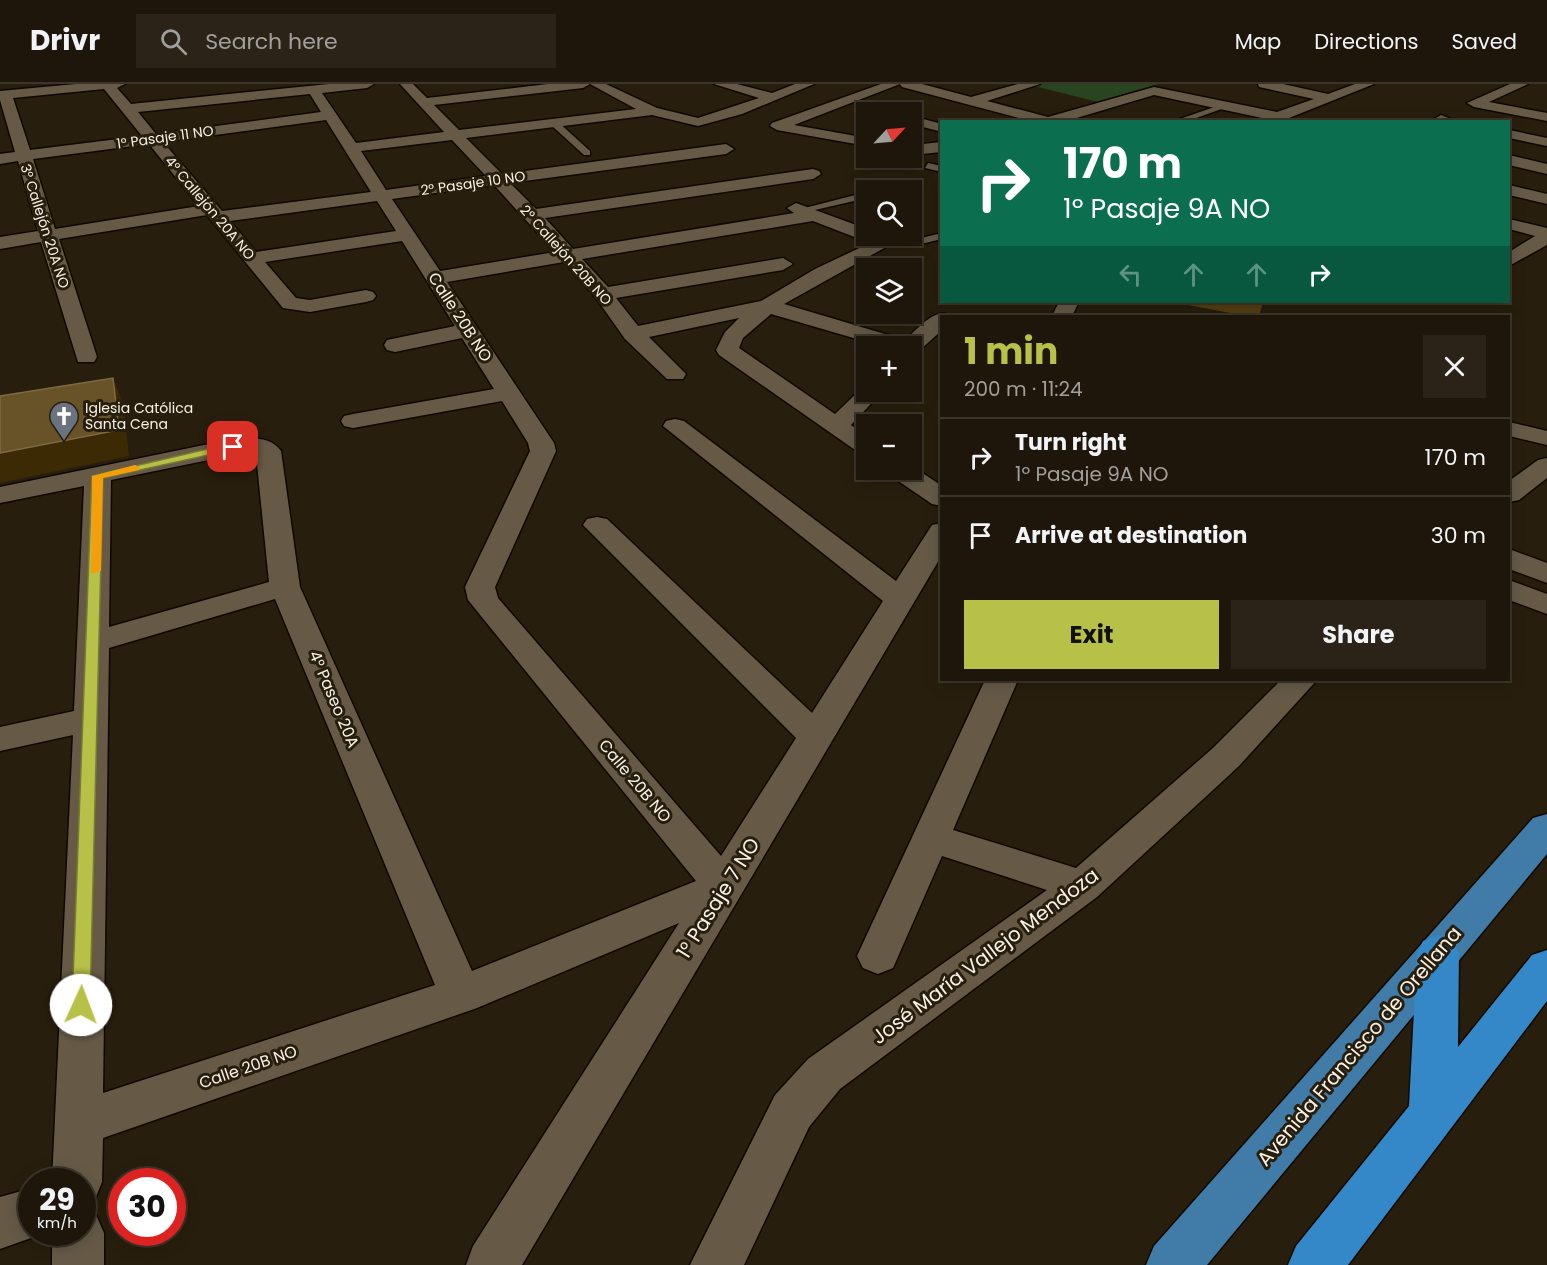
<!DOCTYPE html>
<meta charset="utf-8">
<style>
:root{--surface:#1e160a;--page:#2b2318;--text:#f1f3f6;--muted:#a19f9c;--line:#3c352b;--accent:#b7c148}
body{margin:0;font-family:Poppins,sans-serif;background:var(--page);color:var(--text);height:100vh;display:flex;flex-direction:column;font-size:22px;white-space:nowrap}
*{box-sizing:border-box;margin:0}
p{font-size:20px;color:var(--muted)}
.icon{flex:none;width:33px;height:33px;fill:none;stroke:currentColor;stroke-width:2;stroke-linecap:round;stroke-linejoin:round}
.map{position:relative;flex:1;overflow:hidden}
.drawer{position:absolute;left:940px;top:231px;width:570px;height:366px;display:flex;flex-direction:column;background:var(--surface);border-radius:0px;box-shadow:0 3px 15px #0003,0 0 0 2px var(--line)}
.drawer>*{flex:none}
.top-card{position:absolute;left:940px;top:36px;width:570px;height:183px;border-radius:0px;box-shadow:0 3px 15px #0003,0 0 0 2px var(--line);background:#0b6e4f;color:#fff;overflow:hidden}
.needle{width:39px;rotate:64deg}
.buttons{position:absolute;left:856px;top:18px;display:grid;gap:12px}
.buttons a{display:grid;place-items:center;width:66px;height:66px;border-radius:0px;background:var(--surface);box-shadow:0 3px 15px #0003,0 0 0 2px var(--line);font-size:30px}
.speed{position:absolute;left:18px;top:1084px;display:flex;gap:12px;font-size:30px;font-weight:700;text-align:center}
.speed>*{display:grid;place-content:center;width:78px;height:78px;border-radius:50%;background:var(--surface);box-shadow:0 3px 15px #0003,0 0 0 2px var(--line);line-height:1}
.speed small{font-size:15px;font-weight:400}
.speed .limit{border:9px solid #d22;background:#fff;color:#111}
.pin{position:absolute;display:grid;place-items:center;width:51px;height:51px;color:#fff;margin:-26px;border-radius:12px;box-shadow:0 3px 9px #0006}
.me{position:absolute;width:66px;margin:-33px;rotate:2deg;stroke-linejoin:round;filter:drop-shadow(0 0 4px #0008)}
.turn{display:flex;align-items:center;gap:21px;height:126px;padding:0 24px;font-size:27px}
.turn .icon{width:78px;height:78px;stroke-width:2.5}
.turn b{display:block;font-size:42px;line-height:51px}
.lanes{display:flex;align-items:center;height:57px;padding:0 24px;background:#0003;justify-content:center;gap:30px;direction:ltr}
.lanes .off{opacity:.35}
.round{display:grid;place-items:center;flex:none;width:63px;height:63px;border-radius:0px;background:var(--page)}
.headline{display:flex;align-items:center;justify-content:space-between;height:102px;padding:0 24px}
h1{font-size:36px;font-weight:700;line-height:45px;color:var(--accent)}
.action{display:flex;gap:12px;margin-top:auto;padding:12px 24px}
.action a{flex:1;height:69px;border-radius:0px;background:var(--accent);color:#111;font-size:24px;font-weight:700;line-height:69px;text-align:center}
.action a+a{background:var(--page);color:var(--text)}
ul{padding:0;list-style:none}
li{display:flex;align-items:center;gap:18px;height:78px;padding:0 24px;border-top:2px solid var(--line)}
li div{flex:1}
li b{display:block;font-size:22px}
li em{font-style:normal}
header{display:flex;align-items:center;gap:36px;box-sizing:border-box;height:84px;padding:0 30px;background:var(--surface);border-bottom:2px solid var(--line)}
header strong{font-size:28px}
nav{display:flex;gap:33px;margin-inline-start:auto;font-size:21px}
.search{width:420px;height:54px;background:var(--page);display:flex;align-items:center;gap:15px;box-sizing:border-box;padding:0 21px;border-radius:0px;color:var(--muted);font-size:22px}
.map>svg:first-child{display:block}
.green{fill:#28451f}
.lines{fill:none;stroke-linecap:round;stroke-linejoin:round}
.service-casing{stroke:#100800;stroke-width:3}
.minor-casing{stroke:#100800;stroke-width:3}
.primary-casing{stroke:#100800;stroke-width:3}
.trunk-casing{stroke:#100800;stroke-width:3}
.service{fill:#665a47;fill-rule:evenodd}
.minor{fill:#665a47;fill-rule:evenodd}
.primary{fill:#417ca8;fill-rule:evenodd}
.trunk{fill:#3488c8;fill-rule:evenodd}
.wall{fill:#563f10}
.shaded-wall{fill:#3c2a05}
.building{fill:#685227;stroke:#7e6b45;stroke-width:1.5}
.route{fill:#b7c148;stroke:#777d2f;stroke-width:1.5}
.slow{fill:#f59e0b}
.labels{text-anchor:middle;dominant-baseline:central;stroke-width:6;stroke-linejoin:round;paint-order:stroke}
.far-street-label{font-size:14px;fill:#f8f1e6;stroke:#281e0d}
.far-poi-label{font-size:14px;fill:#f8f1e6;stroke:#281e0d;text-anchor:start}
.street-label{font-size:16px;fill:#f8f1e6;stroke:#281e0d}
.near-street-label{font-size:20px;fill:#f8f1e6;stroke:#281e0d}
</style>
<header>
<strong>Drivr</strong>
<div class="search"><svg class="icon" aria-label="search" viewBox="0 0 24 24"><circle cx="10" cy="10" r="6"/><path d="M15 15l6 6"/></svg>Search here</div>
<nav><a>Map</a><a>Directions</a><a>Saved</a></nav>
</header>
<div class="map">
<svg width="1547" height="1181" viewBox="0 0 1547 1181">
<rect width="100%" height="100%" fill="#281e0d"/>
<!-- green -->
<polygon class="green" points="1041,0 1158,0 1098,18 1034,2"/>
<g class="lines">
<!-- service casing -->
<g class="service-casing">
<g id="service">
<polygon points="1223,20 1230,22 1185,38 1171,38"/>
<polygon points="551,37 557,37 590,67 590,71 584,71 551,41"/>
<polygon points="928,79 942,82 942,88 925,84"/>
<polygon points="919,97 922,98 922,102 899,106 883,106"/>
<polygon points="867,108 867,114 802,129 797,126"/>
<path d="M942,149V155C925,159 896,168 881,158L886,155H917Z"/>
</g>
</g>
<!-- minor casing -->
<g class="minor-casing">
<g id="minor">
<path d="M76,0H125L117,4L131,20L329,0H374L367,4L322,9L356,59L444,48L400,0H413L427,14L548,0H606L657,24L698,34L759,14L714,0H737L772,9L795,0H814L742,30L698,42L652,31L466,54L502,90L726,60L734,65L726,70L510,99L536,125L813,85L819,87L821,90L813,95L545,134L573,165L794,129L787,124L796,119L867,145V152H885L895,158L784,220L905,256C917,246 935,222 951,232H942V246L919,267L912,268V262H881L771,230L743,254L739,264L835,330L863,303L867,302V308H882L851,341L867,352V371L858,368L719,271L716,266L725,248L739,234L649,253L686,290L683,295H667L625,255L596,214L564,178L447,198L554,359L556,367L495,503L498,514L721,772L796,654L583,441L587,435L597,433L607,435L812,629L883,517L663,342L666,337L675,335L684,337L896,497L932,441L942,439V471L522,1181H466L473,1162L679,839L477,924L103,1054L102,1098L95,1115L82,1120V1098H52L73,651L0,667V643L74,627L84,402L0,419V403L233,355C251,355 269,351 281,367L300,503L472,887L696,797L468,516L465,503L530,367L528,359L502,317L353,344L344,342L341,337L344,332L353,330L494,305L462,254L395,268L387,266L384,261L387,256L455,242L402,157L265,178L296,214L310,216L366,206L373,208L376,212L373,216L366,218L310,228L283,224L207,131L59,155L97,273L94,278H78L41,158L0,165V153L38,147L18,77L0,80V70L15,68L0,16V7ZM590,0L636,25L459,46L434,21L583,4ZM104,5L142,52L30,66L13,14ZM310,10L321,28L156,50L138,28ZM326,36L371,108L222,127L163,58ZM452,56L486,92L386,106L361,67ZM149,60L199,122L55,145L33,75ZM494,101L555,168L440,187L392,115ZM377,117L396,147L256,168L230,137ZM813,137L870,159L815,185L761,217L638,242L616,214L783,186L793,180L783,174L608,203L582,175ZM256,370L269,498L109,543L111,396L233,371ZM275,515L435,901L103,1009L109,564Z"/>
<polygon points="881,0 900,0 794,41 867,54 867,62 777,46 770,42 772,39"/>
<polygon points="900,0 922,0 971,13 1018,0 1040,0 987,17 1048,33 1154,3 1277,28 1314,15 1259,3 1258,0 1283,0 1328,10 1355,0 1374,0 1279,38 1257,38 1262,34 1154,11 1063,38 1034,38 902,3"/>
<polygon points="1510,0 1528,0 1489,18 1547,29 1547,37 1474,23 1467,19"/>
<polygon points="1441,31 1458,38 1429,38"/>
<polygon points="912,32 942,40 942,48 912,40"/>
<polygon points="1509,46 1547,54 1547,62 1509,54"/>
<polygon points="942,58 942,68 912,71 912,61"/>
<polygon points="1509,71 1547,80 1547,90 1509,81"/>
<polygon points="1509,101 1547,110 1547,120 1509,111"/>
<polygon points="1509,135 1547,144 1547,161 1509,182 1509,168 1535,152 1509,145"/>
<polygon points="1059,218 1079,218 1072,232 1052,232"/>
<polygon points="1509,338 1547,347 1547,361 1509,352"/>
<polygon points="1547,374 1547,394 1519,416 1509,418 1509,397 1538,376"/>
<polygon points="912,382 942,402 942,422 932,420 891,392 887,386 912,386"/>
<polygon points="1509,465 1547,479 1547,499 1509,485"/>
<polygon points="1509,496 1547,510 1547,530 1509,516"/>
<polygon points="985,596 1018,596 953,746 1076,784 1213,664 1281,596 1317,596 1239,682 1097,813 840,1005 809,1043 744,1181 690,1181 775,1011 808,975 1047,806 942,772 893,884 878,890 863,884 857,872"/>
<polygon points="32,1104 32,1149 45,1149 0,1165 0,1113"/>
<polygon points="82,1125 96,1131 104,1149 104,1181 52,1181 52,1149 82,1149"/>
</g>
</g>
<!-- primary casing -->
<g class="primary-casing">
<polygon id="primary" points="1547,730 1547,770 1207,1181 1146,1181 1154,1162 1533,734"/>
</g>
<!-- trunk casing -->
<g class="trunk-casing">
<polygon id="trunk" points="1438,851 1453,857 1459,869 1458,963 1532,871 1547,866 1547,917 1348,1181 1288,1181 1296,1162 1409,1022 1417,869 1423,857"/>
</g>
<!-- service -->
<use href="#service" class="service"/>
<!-- minor -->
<use href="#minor" class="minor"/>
<!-- primary -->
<use href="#primary" class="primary"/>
<!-- trunk -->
<use href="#trunk" class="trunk"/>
</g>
<!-- wall -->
<polygon class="wall" points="1173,218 1263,218 1259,232 1246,232"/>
<!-- shaded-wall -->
<polygon class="shaded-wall" points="113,294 123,319 129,372 0,399 0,369"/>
<!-- building -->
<polygon class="building" points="113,294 119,346 0,369 0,312"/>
<!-- route -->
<polygon class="route" points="233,359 236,360 236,365 103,394 90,921 87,926 81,929 74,926 72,921 92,392"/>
<!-- slow -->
<polygon class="slow" points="135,381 140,384 139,386 103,394 101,487 91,490 92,392"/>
<!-- icons -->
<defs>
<g id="church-pin" transform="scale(1.5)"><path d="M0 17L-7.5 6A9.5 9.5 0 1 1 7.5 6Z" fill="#6b7280" stroke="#281e0d"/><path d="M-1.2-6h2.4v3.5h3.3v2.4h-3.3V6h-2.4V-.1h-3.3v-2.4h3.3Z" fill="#fff"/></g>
</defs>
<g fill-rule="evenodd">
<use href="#church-pin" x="64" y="332"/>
</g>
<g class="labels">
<!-- far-street labels -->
<g class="far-street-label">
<text transform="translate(165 53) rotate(-8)">1° Pasaje 11 NO</text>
<text transform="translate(473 99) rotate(-8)">2° Pasaje 10 NO</text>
<text transform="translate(210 124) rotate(50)">4° Callejón 20A NO</text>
<text transform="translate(45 142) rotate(72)">3° Callejón 20A NO</text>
<text transform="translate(566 171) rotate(48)">2° Callejón 20B NO</text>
</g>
<!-- far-poi labels -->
<g class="far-poi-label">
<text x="85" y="324">Iglesia Católica<tspan x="85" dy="16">Santa Cena</tspan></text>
</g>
<!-- street labels -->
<g class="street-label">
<text transform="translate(460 233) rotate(57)">Calle 20B NO</text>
<text transform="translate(334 615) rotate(67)">4° Paseo 20A</text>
<text transform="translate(635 697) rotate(50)">Calle 20B NO</text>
<text transform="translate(248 983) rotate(-19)">Calle 20B NO</text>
</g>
<!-- near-street labels -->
<g class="near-street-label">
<text transform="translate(718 814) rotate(-58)">1° Pasaje 7 NO</text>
<text transform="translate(985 872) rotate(-37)">José María Vallejo Mendoza</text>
<text transform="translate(1359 962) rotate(-50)">Avenida Francisco de Orellana</text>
</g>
</g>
</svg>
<div class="buttons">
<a><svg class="needle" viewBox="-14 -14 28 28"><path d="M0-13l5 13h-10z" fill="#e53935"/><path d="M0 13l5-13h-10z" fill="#a19f9c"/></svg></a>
<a><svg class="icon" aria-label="search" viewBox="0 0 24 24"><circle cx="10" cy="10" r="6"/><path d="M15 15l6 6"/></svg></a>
<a><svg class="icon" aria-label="layers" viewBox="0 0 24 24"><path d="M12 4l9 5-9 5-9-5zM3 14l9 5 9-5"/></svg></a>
<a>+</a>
<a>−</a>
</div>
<div class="speed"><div>29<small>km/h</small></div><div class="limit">30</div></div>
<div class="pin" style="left:233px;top:363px;background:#d93025"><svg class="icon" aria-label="arrive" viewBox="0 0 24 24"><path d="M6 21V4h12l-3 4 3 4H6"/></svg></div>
<svg class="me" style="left:81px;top:921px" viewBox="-20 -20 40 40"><circle r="19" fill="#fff"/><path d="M0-13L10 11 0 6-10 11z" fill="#b7c148"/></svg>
<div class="top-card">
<div class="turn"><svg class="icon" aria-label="right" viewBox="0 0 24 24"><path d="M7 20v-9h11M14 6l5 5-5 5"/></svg><div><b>170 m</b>1º Pasaje 9A NO</div></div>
<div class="lanes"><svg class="icon off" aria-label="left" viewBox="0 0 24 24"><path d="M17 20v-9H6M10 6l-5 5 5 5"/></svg><svg class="icon off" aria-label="ahead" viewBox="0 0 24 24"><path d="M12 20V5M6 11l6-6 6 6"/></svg><svg class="icon off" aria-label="ahead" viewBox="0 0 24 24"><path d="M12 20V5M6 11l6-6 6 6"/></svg><svg class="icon" aria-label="right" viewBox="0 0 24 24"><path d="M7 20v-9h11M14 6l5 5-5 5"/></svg></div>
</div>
<section class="drawer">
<div class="headline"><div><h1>1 min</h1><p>200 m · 11:24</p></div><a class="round"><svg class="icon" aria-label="close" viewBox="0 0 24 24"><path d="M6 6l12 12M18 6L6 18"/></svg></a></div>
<ul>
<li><svg class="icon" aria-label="right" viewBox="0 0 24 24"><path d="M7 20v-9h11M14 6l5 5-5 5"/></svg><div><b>Turn right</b><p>1º Pasaje 9A NO</p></div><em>170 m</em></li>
<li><svg class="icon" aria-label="arrive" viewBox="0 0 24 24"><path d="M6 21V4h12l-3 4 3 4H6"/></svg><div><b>Arrive at destination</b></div><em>30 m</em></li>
</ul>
<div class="action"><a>Exit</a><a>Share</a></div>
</section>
</div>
